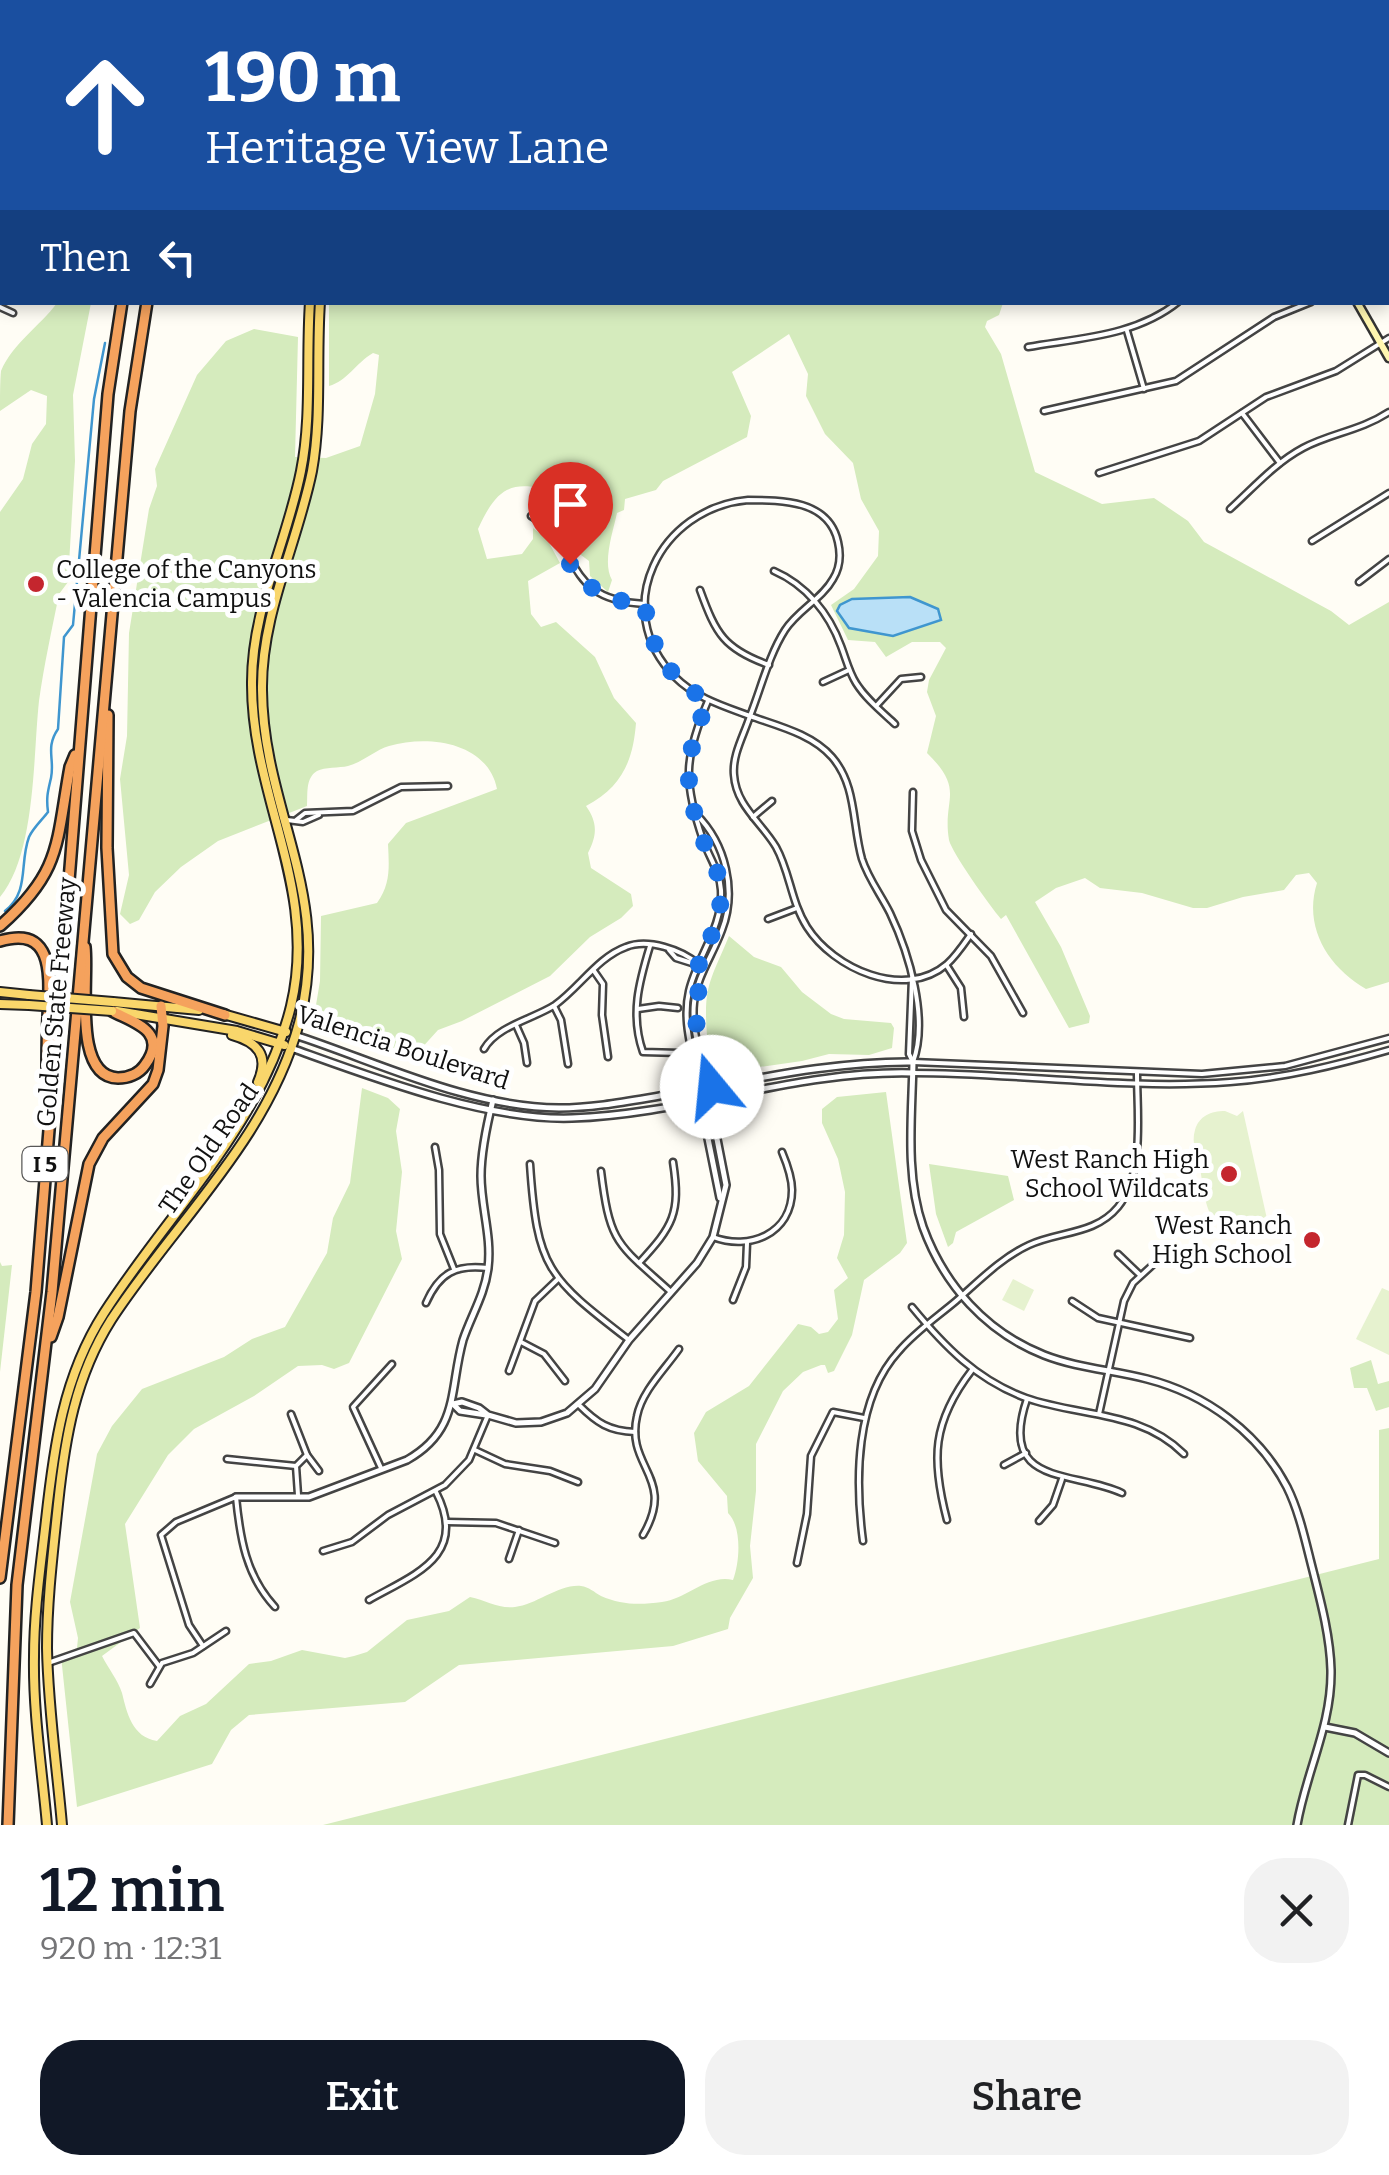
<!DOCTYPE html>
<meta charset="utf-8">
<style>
:root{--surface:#fff;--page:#f2f2f2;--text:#202124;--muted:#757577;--accent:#111827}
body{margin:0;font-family:Bitter,serif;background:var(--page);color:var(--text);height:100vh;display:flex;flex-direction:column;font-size:38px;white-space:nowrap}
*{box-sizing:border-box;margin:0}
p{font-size:32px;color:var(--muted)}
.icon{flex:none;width:55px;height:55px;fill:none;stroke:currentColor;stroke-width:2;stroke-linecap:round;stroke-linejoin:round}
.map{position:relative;height:1825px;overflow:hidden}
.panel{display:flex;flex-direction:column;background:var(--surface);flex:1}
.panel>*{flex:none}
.hud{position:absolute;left:0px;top:0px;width:1390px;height:305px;box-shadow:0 5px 15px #0003;background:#1a4fa0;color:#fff;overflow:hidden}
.pin{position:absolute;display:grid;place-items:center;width:85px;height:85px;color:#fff;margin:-102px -42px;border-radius:50% 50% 50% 0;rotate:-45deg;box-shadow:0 0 10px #0007}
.pin .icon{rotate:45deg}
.me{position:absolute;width:110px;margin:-55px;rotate:343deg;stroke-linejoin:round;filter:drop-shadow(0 0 8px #0008)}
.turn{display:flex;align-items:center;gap:35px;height:210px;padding:0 40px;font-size:45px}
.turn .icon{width:130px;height:130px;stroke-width:2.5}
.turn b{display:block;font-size:70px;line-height:85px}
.then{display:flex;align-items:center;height:95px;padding:0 40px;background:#0003;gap:20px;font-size:38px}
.round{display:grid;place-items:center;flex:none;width:105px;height:105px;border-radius:40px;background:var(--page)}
.headline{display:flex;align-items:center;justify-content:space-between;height:170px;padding:0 40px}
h1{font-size:60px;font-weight:600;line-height:75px;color:var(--accent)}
.button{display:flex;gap:20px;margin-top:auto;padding:20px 40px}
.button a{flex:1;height:115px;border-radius:40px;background:var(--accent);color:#fff;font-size:40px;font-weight:600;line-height:115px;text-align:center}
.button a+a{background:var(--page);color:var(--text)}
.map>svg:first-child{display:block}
.green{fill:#d5ebbd}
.pitch{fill:#e6f2cf}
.water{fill:#b9e0f7;stroke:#3f96cf;stroke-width:2.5}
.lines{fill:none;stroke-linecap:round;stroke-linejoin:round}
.stream{stroke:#3f96cf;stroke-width:2.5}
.minor-casing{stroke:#444;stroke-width:9}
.tertiary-casing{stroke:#444;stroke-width:10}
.secondary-casing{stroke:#333;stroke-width:11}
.primary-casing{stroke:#222;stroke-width:12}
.motorway-casing{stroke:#222;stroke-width:14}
.minor{stroke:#fff;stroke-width:4}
.tertiary{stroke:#fff;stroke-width:5}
.secondary{stroke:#fff6b0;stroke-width:6}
.primary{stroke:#f9d66b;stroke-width:8}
.motorway{stroke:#f5a25d;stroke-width:9}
.primary-bridge-casing{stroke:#222;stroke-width:12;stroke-linecap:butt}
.primary-bridge{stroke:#f9d66b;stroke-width:8}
.route{stroke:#1a73e8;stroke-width:18;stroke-dasharray:0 32.4}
.poi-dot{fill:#c4262e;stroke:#fff;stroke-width:4}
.labels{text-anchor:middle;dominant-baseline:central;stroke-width:10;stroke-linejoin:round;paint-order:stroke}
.shield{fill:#fff;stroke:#585858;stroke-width:2.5}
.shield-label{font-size:22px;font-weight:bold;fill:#111}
.poi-label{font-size:25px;fill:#111;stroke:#fff;text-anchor:end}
.street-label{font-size:25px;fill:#111;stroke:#fff}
</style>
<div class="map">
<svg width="1389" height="1825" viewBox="0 0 1389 1825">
<rect width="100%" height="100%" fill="#fffdf5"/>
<!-- green -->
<g class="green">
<polygon points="0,0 154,0 2,2 2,201"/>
<path d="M57,303H91L73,395L75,461L68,582L59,594C52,629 44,665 39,701C33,755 36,854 0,897V512L23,479L32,444L46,424L47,396L31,390L0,411C0,399 0,381 1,371C13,343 40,326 57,303Z"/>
<path d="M329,303H1003L999,315L987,321L985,327L1001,354L1035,472L1102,504L1154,498L1188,521L1204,542L1331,611L1349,625L1389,602V982L1366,989C1328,967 1303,927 1317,883L1309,873L1296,875L1284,890L1243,897L1207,908H1193L1142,893L1100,888L1085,878L1056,888L1035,902L1061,947L1090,1016L1089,1023L1069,1028L1006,915L1001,919C990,906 952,853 949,840C942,798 966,791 927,753L936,716L927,692L929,680L946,648L940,642H912L886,657L875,642L848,640L831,605L854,589L878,556L879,531L861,499L853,463L825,434L806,396L808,374L789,334L732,372L751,416L747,437L663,481L656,490L625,499L624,510L617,513C613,532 602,563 612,580L608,592L590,576L589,561L569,546L556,527L561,493C513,480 499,483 478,529L487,559L522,554L533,539V528L547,539L560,563L528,581L531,614L541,627L556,622L595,657L614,698L636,723C633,761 622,787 586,806C598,823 597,835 588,853L591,868L631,894L633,906L621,918L590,937L550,976L462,1021L438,1030L419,1051L406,1057L389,1055L332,1026H325L314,1017L320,981L321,916L377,903C391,884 389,866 388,844L406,823L497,789C488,743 430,734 389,746C375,750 363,762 348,766C339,768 325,767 317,771C305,778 308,795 307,806L218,841L181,867L155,892L139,920L130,924L120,914L129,875L120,779L127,736L129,633L149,509L157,486L155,469L197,375L226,341L254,329L298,337L295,457L326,458L360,446L375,394L379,355L373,353C356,363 347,381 329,386Z"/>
<path d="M729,936L754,957L781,967L802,992L831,1014L844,1019L891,1023L894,1028L892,1048L869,1055L829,1054L802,1061L717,1073C709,1061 708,1049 707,1035C703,985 711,980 729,936Z"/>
<path d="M362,1088L388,1098L400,1109L396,1131L402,1172L396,1231L402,1259L349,1363L334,1369L322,1365L298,1366L254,1396L194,1429L168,1455L125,1524L140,1628L102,1656C108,1668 118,1680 122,1693C127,1713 132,1737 157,1741L180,1716L206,1704L249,1664L271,1661L302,1650L345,1658L354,1656L367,1652L407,1620L449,1611L470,1597C486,1600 498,1609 515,1607C536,1605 559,1584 581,1586C589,1587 594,1592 601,1596C621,1605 640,1605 662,1602C687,1599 707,1574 733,1580C740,1561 742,1527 728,1513L727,1496L698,1461L694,1433L706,1412L749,1386L798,1324L811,1327L819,1334L828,1332L838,1319L834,1290L848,1278L837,1258L844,1235L845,1192L838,1159L822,1123V1109L837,1097L886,1092L907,1243L900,1253L864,1280L852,1335L834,1371L828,1373L825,1365H821L803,1372L783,1391L756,1444V1491L750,1546L753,1578L730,1618L728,1629L673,1646L459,1665L405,1702L249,1715L231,1730L212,1764L77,1807L61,1656L77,1648L78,1638L70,1602L97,1454L112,1426L142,1389L224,1357L252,1339L285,1327L327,1253L333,1218L350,1183Z"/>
<polygon points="929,1164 1008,1176 1014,1200 956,1232 953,1243 948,1247 936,1214"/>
<polygon points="0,1262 2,1266 12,1265 0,1372"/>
<polygon points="1371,1360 1378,1384 1389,1381 1389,1407 1376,1411 1367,1388 1354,1388 1350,1368"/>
<polygon points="1389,1428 1389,1825 323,1825 1379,1559 1379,1430"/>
</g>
<!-- pitch -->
<g class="pitch">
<path d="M1225,1111L1237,1116L1243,1111L1267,1219L1260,1218C1254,1227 1245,1233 1234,1232C1205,1230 1204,1190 1200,1168C1197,1157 1191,1142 1195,1130C1199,1116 1211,1111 1225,1111Z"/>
<polygon points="1013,1279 1034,1290 1024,1311 1002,1300"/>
<polygon points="1382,1288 1389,1291 1389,1355 1356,1339"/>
</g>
<!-- water -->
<polygon class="water" points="910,597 938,609 941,620 893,636 849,628 837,611 840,605 852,599"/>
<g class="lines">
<!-- stream -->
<path class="stream" d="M5,911C30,891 19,864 29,837C33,828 42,820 48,812C46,797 48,791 51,778C55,759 45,748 58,729L64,637L73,625L94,399L105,343"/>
<!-- minor casing -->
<g class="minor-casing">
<g id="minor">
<polyline points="933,2 963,0"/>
<polyline points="1117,2 1119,0"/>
<polyline points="1189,2 1189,0"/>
<polyline points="1255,2 1256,0"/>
<polyline points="0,307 13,313"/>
<polyline points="1127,331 1144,389"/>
<path d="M1028,347C1079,338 1136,336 1178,302"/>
<polyline points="1044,411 1176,381 1274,317 1311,302"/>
<polyline points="1242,413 1280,463"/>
<polyline points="1099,473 1199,441 1266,397 1336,371 1389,338"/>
<path d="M748,500C782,500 829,500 838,542C841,555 840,568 833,579C822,599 798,610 785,630C769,655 761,688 750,716C723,706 696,698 675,677C608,609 660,508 748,500Z"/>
<path d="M1230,509C1253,488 1275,463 1303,448C1331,433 1360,431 1389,412"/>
<path d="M531,516C585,546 560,600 645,604"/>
<polyline points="1312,541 1389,493"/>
<path d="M774,571C806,585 829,613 841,646C846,659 849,672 856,683C866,699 881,711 895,724"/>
<polyline points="1359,582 1389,559"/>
<path d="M700,590C716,634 724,649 769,665"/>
<polyline points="823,682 849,670"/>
<polyline points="877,705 901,679 921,677"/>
<polyline points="913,792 912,831 921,860 946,910 991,956 1023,1013"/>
<path d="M696,814C726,844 737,891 722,930C713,955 697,976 694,1003C691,1029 702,1061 707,1088"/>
<polyline points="753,817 772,801"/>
<polyline points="287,820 303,822 319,815"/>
<polyline points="296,820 305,813 353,811 401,787 448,786"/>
<polyline points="768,919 797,908"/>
<path d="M650,946C639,982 630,1015 643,1052L680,1053"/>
<polyline points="669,950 676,958 695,964"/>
<polyline points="947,966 961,988 964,1017"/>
<polyline points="594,971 603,984 602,1015 608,1057"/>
<polyline points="912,978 909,1054 913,1062"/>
<polyline points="554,1006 561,1020 568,1064"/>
<polyline points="638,1009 659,1006 678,1008"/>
<polyline points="516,1025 524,1043 527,1063"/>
<path d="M484,1049C497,1026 533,1019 555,1005C579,988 598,957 626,947C648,938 682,950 698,964"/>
<path d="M913,1062C929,1019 909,953 890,913C881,895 868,878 862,859C852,824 857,786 832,757C812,734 778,726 750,716C744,735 732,755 734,775C736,806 762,823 776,847C790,872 791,902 807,927C833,968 904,1001 947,964C956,956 964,944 971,934"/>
<polyline points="913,1062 1202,1074 1285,1066 1389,1038"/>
<path d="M913,1073C1018,1073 1125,1090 1230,1082C1285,1078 1337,1065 1389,1050"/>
<path d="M698,1089C695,1056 681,1025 689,991C697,956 723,928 721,890C720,872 709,857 703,840C683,782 684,757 708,701"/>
<polyline points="435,1147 439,1170 440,1234 454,1269"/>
<path d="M530,1164C537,1268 547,1277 629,1340"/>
<path d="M601,1171C610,1245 617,1243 671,1292"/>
<path d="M713,1237C749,1251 792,1234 792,1190C792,1177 787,1164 782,1152"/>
<polyline points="1118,1254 1140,1275"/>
<path d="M639,1263C673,1226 681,1214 673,1162"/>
<polyline points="733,1300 746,1267 747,1243"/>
<polyline points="1072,1301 1098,1318 1190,1338"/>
<path d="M426,1303C439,1273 456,1264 488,1268"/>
<path d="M912,1307C944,1346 977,1380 1026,1398C1080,1417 1140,1410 1184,1454"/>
<polyline points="521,1342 544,1354 565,1381"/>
<polyline points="509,1371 535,1301 558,1279"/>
<path d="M1027,1399C997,1487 1073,1470 1122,1493"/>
<path d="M579,1405C597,1423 609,1431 635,1432"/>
<polyline points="291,1414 307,1455"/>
<polyline points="1099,1414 1124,1301 1133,1283 1157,1261"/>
<polyline points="475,1450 505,1464 550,1471 578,1482"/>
<polyline points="227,1459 296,1466"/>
<polyline points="1004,1465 1026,1453"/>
<polyline points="381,1468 353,1407 392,1364"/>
<polyline points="298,1495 296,1466 307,1455 319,1471"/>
<path d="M947,1520C931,1459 932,1422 972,1370"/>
<polyline points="1039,1521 1053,1505 1062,1479"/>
<polyline points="447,1522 496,1523 555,1543"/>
<path d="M643,1535C677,1477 625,1468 637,1416C642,1391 665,1369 679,1349"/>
<path d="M863,1541C855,1480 855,1399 899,1351C915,1332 937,1317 956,1301C979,1281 1001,1258 1029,1245C1059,1231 1095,1235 1118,1207C1145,1173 1137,1114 1137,1073"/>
<polyline points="323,1551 352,1542 388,1515 445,1485 469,1460 488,1415"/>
<polyline points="509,1559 519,1530"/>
<polyline points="797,1563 807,1514 811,1456 833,1412 864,1418"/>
<path d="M369,1600C415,1574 469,1556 436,1492"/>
<path d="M203,1646L189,1625L161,1535L176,1522L236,1497C240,1538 246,1576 275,1607"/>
<polyline points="48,1663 134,1633 159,1666"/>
<polyline points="150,1684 162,1663 193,1653 226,1631"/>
<polyline points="1348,1825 1358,1775 1365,1775 1389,1787"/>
</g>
</g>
<!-- tertiary casing -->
<g class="tertiary-casing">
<g id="tertiary">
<polyline points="1378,0 1379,2"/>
<polyline points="1388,17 1389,19"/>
<path d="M295,1035C380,1063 468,1107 559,1108C597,1108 634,1100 672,1094C752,1080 832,1061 913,1062C912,1116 905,1175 923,1227C944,1285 986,1332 1044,1355C1077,1368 1113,1370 1147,1379C1206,1394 1259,1433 1287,1487C1298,1509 1304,1535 1310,1559C1319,1595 1330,1633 1331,1670C1332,1725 1306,1772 1297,1825"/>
<path d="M291,1048C372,1077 486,1121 572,1118C687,1114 797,1070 913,1073"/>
<polyline points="698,1089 720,1198"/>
<polyline points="453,1404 462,1402 479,1408 488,1415 516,1423 541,1422 567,1413 595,1389 629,1340 697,1263 713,1237 726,1185 707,1088"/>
<polyline points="453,1404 460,1411 486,1415"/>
<path d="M236,1497H309L407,1460C460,1430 449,1390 463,1340C471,1316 485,1294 488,1268C492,1237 481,1207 481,1176C481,1151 487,1124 493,1100"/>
<polyline points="1325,1727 1355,1733 1389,1753"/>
</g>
</g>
<!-- secondary casing -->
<g class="secondary-casing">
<g id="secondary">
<polyline points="1085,0 1086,2"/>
<polyline points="1388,34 1389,32"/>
<polyline points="1357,302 1389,358"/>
</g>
</g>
<!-- primary casing -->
<g class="primary-casing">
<g id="primary">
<polyline points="427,2 428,0"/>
<polyline points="438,2 439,0"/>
<polyline points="0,992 29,995"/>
<polyline points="113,1002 199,1010"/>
<polyline points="0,1004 29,1005"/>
<polyline points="117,1011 237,1031 284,1045"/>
<polyline points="223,1014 286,1032"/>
<path d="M232,1035C257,1042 270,1055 258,1082"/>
<path d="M47,1825C42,1769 33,1712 34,1657C34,1611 41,1565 46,1520C54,1447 63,1377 104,1313C168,1213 262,1125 291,1006C319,888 251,797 252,682C252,608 287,542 301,471C312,416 306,359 310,302"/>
<path d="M62,1825C57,1767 48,1707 47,1648C47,1600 53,1552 58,1504C65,1438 75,1377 111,1320C175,1222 268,1139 299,1023C333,894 263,811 262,690C261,614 297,545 312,471C322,416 316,359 320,302"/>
</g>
</g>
<!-- motorway casing -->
<g class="motorway-casing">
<g id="motorway">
<polyline points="177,2 177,0"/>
<polyline points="196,2 197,0"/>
<polyline points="219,2 220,0"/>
<polyline points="268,2 272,0"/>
<polyline points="108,715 107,848 113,954 127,977 141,988 225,1015"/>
<path d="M0,926C62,871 56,844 70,767L75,755"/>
<path d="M0,941C57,924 49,982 48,1017C47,1036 47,1055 47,1075"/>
<path d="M85,947C89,979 72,1077 118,1078C128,1078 139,1074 145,1065C170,1031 132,1022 112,1011"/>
<polyline points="51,1337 58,1317 89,1164 103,1138 153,1084 158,1070 163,1026 161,1006"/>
<polyline points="0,1578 36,1292 108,394 122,302"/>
<polyline points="8,1825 17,1585 52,1292 130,411 147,302"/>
</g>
</g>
<!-- minor -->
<use href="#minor" class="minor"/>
<!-- tertiary -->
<use href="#tertiary" class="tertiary"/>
<!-- secondary -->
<use href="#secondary" class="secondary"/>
<!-- primary -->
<use href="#primary" class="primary"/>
<!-- motorway -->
<use href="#motorway" class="motorway"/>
<!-- primary-bridge casing -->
<g class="primary-bridge-casing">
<g id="primary-bridge">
<polyline points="29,995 113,1002"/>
<polyline points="29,1005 112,1011"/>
</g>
</g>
<!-- primary-bridge -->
<use href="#primary-bridge" class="primary-bridge"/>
</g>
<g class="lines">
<!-- route -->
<path class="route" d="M570,564C589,592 611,602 645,604C650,649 669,679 708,701C683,760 683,785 705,845C711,860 720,873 721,889C722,917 710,940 698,964L705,967L694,1008L707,1088L712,1087"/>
</g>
<!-- markers -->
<g class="poi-dot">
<circle cx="36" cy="584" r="10"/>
<circle cx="1229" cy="1174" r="10"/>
<circle cx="1312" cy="1240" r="10"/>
</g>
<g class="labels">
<!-- shield labels -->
<rect class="shield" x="22.5" y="1147" width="45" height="34" rx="8"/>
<g class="shield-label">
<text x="45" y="1164">I 5</text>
</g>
<!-- poi labels -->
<g class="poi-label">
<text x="56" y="570" text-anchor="start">College of the Canyons<tspan x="56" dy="29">- Valencia Campus</tspan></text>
<text x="1209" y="1160">West Ranch High<tspan x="1209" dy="29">School Wildcats</tspan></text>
<text x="1292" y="1226">West Ranch<tspan x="1292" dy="29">High School</tspan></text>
</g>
<!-- street labels -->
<g class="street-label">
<text transform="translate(57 1002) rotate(-85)">Golden State Freeway</text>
<text transform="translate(403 1048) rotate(18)">Valencia Boulevard</text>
<text transform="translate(209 1149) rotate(-55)">The Old Road</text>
</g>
</g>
</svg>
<div class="pin" style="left:570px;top:564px;background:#d93025"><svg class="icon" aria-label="arrive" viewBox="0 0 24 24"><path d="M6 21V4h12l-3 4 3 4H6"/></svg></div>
<svg class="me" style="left:712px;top:1087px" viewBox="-20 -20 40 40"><circle r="19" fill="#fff"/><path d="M0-13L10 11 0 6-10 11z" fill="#1a73e8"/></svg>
<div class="hud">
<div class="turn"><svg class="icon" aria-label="ahead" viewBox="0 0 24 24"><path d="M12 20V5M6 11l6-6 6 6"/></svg><div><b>190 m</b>Heritage View Lane</div></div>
<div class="then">Then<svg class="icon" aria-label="left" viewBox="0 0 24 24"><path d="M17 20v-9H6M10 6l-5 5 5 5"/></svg></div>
</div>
</div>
<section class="panel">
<div class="headline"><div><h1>12 min</h1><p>920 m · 12:31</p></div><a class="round"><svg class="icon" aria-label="close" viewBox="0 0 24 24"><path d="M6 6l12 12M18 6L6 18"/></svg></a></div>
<div class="button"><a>Exit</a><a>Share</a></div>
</section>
